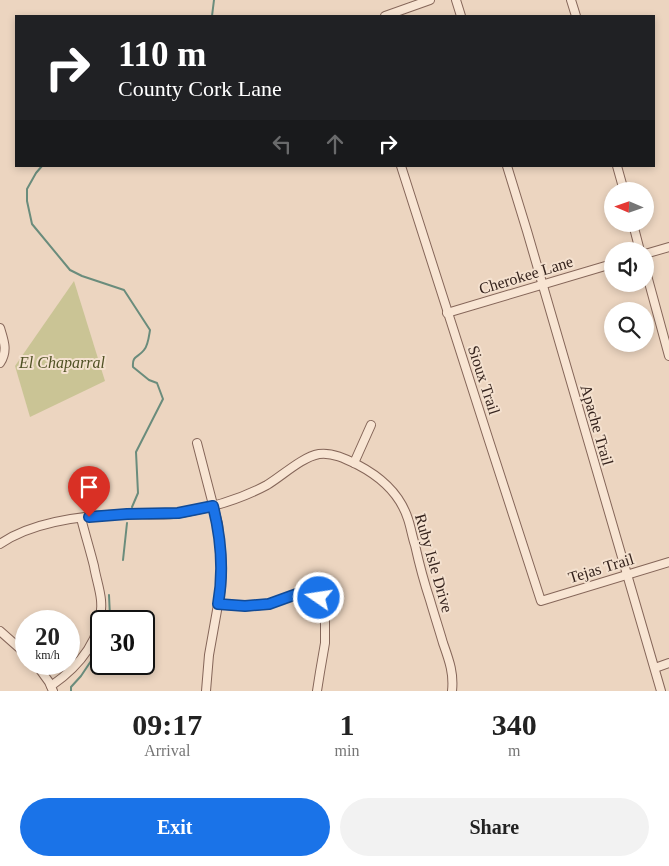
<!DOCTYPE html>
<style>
:root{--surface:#fff;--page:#f2f2f2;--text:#222;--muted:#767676;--accent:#1a73e8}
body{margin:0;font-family:Georgia,serif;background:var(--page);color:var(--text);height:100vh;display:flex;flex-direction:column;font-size:19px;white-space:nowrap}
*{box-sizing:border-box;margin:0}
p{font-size:16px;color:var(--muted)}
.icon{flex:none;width:28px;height:28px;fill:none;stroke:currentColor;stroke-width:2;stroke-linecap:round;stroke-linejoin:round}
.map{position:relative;height:691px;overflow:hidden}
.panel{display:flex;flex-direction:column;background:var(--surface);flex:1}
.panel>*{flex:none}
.banner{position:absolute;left:15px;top:15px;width:640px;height:152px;border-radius:0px;box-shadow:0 2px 8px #0003;background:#202124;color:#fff;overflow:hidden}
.needle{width:32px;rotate:272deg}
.fabs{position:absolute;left:604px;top:182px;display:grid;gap:10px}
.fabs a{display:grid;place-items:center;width:50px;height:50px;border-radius:50%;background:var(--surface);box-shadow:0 2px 8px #0003;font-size:25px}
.speed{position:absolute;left:15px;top:610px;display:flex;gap:10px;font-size:25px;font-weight:700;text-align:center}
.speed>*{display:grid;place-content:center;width:65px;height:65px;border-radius:50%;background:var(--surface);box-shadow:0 2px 8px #0003;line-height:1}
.speed small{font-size:12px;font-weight:400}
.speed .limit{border:2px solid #111;border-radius:8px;background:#fff;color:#111}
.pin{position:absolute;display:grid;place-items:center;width:42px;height:42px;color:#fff;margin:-51px -21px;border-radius:50% 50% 50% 0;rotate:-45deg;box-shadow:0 0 5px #0007}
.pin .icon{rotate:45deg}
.me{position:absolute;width:55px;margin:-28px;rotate:283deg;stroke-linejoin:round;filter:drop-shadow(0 0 4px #0008)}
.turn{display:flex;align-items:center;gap:18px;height:105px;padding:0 20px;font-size:22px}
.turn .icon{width:65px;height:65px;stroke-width:2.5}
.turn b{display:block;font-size:35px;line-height:42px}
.lanes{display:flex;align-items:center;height:48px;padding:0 20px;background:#0003;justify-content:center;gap:25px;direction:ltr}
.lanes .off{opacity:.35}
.eta{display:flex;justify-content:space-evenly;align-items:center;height:85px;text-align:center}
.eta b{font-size:30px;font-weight:700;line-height:35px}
.button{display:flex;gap:10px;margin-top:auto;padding:10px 20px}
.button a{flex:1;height:58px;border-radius:30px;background:var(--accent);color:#fff;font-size:20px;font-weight:700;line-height:58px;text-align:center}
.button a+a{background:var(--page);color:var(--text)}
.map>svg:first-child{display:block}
.green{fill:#cac495}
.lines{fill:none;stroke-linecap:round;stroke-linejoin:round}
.stream{stroke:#6a8c7c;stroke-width:2}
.minor-casing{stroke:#856659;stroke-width:10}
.minor{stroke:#f8e5d3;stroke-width:8}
.route-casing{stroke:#114b97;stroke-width:12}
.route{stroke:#1a73e8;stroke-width:9}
.labels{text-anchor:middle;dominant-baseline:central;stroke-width:4;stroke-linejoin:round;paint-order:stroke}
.street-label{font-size:16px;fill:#35231d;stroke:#f4e1cf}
.park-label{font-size:16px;font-style:italic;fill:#4f5124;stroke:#f4e1cf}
</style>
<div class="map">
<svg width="669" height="691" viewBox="0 0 669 691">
<rect width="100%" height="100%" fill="#ecd5c0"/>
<!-- green -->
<polygon class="green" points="74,281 105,381 30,417 15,366"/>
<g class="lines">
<!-- stream -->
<g class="stream">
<polyline points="212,16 214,0"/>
<path d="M42,166L36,173L27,189V201L32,224L70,270L82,276L124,290L150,330C149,336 148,346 144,350C138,358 132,355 133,367L149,380L157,383L163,399L136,452L138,493L132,507"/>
<polyline points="123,560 127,523"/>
<polyline points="109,621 110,617 109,595"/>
<polyline points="71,691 71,687 81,676 101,646"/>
</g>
<!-- minor casing -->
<g class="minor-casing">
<g id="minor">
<polyline points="456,0 461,16"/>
<polyline points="571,0 576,16"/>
<polyline points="385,16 430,0"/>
<path d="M401,166C447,312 494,456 541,601L669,562"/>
<polyline points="507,166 527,231 661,691"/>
<polyline points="617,166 624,191"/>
<polyline points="633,224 640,251"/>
<polyline points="645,254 669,247"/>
<polyline points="645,268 669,356"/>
<polyline points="447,313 612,264"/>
<path d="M0,328C4,341 8,351 0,363"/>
<polyline points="197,443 218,524 222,564 221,588 209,655 206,691"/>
<polyline points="354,463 371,425"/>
<path d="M0,544C33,521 88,515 128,514C145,514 163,516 181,513C210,508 241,499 267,485C282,476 302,457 319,454C332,452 346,459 358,465C381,477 400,494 408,519C411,528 412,536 415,545C419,563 424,582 430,600C434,614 439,629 443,643C449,660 454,673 452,691"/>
<path d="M218,604C235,606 254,608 271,603C282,600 293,594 305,591H310L315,593L319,598L325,621V643L320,672L317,691"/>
<polyline points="0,631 26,654"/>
<polyline points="36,664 49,682 53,691"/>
<polyline points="655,668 669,663"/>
<path d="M51,686C80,666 104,637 101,600C100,589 96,578 94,566C90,550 85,534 81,518"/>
</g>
</g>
<!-- minor -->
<use href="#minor" class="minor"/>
</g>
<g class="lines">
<!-- route casing -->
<g class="route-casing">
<path id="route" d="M89,517L127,514L178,513L213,506C221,538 224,571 218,604L245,606L269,604L305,591C312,591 315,593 319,598"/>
</g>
<!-- route -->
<use href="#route" class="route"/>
</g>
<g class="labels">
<!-- street labels -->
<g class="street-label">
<text transform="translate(526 275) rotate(-17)">Cherokee Lane</text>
<text transform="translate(484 380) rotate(72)">Sioux Trail</text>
<text transform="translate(597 425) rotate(74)">Apache Trail</text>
<text transform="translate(434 563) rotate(74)">Ruby Isle Drive</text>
<text transform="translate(601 568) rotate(-17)">Tejas Trail</text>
</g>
<!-- park labels -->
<g class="park-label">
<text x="62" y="362">El Chaparral</text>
</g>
</g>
</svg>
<div class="fabs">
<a><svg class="needle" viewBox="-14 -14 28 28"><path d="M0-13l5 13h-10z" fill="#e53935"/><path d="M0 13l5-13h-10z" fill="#767676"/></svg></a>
<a><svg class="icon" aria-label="sound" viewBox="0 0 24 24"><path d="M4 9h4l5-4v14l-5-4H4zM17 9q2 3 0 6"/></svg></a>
<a><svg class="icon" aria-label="search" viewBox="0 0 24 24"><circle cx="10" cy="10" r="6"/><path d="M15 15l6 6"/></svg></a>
</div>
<div class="speed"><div>20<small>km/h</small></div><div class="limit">30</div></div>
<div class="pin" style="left:89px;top:517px;background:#d93025"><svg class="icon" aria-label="arrive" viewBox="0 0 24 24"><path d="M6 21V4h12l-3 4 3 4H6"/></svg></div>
<svg class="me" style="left:319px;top:598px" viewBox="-20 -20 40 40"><circle r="17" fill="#1a73e8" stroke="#fff" stroke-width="3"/><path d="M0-11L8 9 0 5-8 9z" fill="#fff"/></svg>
<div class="banner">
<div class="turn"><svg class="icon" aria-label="right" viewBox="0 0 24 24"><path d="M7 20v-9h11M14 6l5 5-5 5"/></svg><div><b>110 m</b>County Cork Lane</div></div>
<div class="lanes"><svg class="icon off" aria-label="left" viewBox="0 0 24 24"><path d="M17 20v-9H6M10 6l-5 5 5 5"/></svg><svg class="icon off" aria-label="ahead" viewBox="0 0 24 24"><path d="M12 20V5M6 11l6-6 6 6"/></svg><svg class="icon" aria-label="right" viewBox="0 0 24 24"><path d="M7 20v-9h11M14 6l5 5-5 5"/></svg></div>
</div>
</div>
<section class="panel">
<div class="eta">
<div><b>09:17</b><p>Arrival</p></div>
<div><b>1</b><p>min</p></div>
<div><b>340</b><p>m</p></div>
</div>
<div class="button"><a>Exit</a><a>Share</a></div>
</section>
